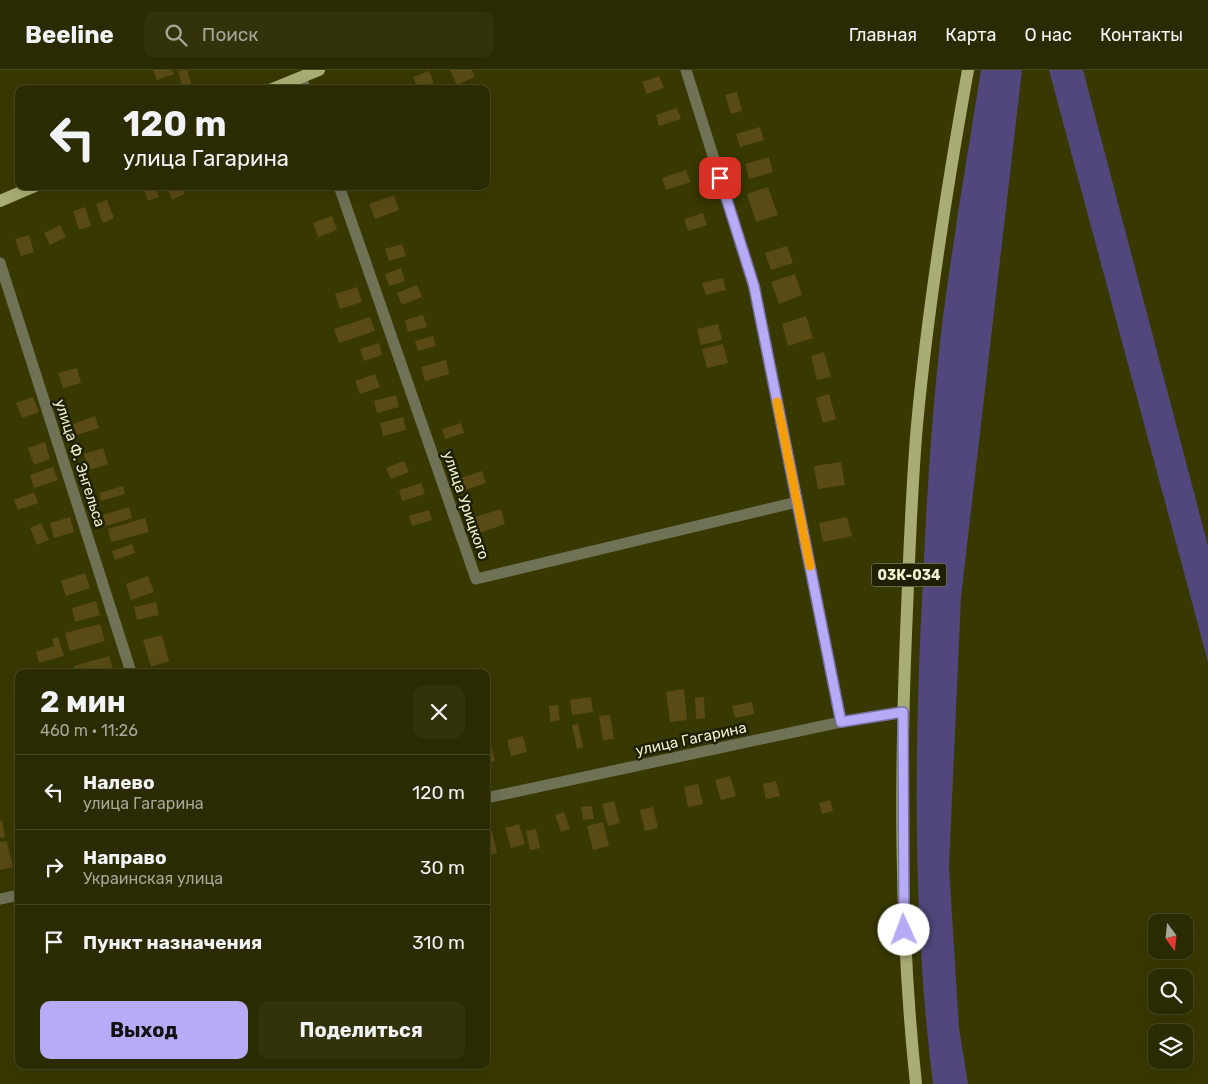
<!DOCTYPE html>
<html lang="ru">
<meta charset="utf-8">
<style>
:root{--surface:#2a2b00;--page:#32330a;--text:#f1f3f6;--muted:#a5a799;--line:#464722;--accent:#b7abf7}
body{margin:0;font-family:Rubik,sans-serif;background:var(--page);color:var(--text);height:100vh;display:flex;flex-direction:column;font-size:19px;white-space:nowrap}
*{box-sizing:border-box;margin:0}
p{font-size:16px;color:var(--muted)}
.icon{flex:none;width:28px;height:28px;fill:none;stroke:currentColor;stroke-width:2;stroke-linecap:round;stroke-linejoin:round}
.map{position:relative;flex:1;overflow:hidden}
.sheet{position:absolute;left:15px;top:599px;width:475px;height:400px;display:flex;flex-direction:column;background:var(--surface);border-radius:10px;box-shadow:0 5px 20px #0002,0 0 0 1px var(--line)}
.sheet>*{flex:none}
.top-card{position:absolute;left:15px;top:15px;width:475px;height:105px;border-radius:10px;box-shadow:0 5px 20px #0002,0 0 0 1px var(--line);background:#2a2b00;color:var(--text);overflow:hidden}
.needle{width:32px;rotate:165deg}
.tools{position:absolute;left:1148px;top:844px;display:grid;gap:10px}
.tools a{display:grid;place-items:center;width:45px;height:45px;border-radius:10px;background:var(--surface);box-shadow:0 5px 20px #0002,0 0 0 1px var(--line);font-size:25px}
.pin{position:absolute;display:grid;place-items:center;width:42px;height:42px;color:#fff;margin:-21px;border-radius:10px;box-shadow:0 2px 8px #0006}
.me{position:absolute;width:55px;margin:-28px;rotate:358deg;stroke-linejoin:round;filter:drop-shadow(0 0 4px #0008)}
.turn{display:flex;align-items:center;gap:18px;height:105px;padding:0 25px;font-size:22px}
.turn .icon{width:65px;height:65px;stroke-width:2.5}
.turn b{display:block;font-size:35px;line-height:42px}
.round{display:grid;place-items:center;flex:none;width:52px;height:52px;border-radius:10px;background:var(--page)}
.summary{display:flex;align-items:center;justify-content:space-between;height:85px;padding:0 25px}
h1{font-size:30px;font-weight:700;line-height:38px}
.cta{display:flex;gap:10px;margin-top:auto;padding:10px 25px}
.cta a{flex:1;height:58px;border-radius:10px;background:var(--accent);color:#111;font-size:20px;font-weight:700;line-height:58px;text-align:center}
.cta a+a{background:var(--page);color:var(--text)}
ul{padding:0;list-style:none}
li{display:flex;align-items:center;gap:15px;height:75px;padding:0 25px;border-top:1px solid var(--line)}
li div{flex:1}
li b{display:block;font-size:19px}
li em{font-style:normal}
header{display:flex;align-items:center;gap:30px;box-sizing:border-box;height:70px;padding:0 25px;background:var(--surface);border-bottom:1px solid var(--line)}
header strong{font-size:24px}
nav{display:flex;gap:28px;margin-inline-start:auto;font-size:18px}
.search{width:350px;height:45px;background:var(--page);display:flex;align-items:center;gap:12px;box-sizing:border-box;padding:0 18px;border-radius:10px;color:var(--muted);font-size:19px}
.map>svg:first-child{display:block}
.green{fill:#51477c}
.building{fill:#5a4a14}
.lines{fill:none;stroke-linecap:round;stroke-linejoin:round}
.minor{stroke:#707256;stroke-width:11}
.major{stroke:#a9ad73;stroke-width:12}
.route-casing{stroke:#776fa1;stroke-width:12}
.route{stroke:#b7abf7;stroke-width:9}
.slow{stroke:#f59e0b;stroke-width:9}
.labels{text-anchor:middle;dominant-baseline:central;stroke-width:5;stroke-linejoin:round;paint-order:stroke}
.shield{fill:#1e1f03;stroke:#b0b291;stroke-width:1}
.shield-label{font-size:14px;font-weight:bold;fill:#eef1ce}
.street-label{font-size:15px;fill:#eef1ce;stroke:#1e1f03}
</style>
<header>
<strong>Beeline</strong>
<div class="search"><svg class="icon" aria-label="search" viewBox="0 0 24 24"><circle cx="10" cy="10" r="6"/><path d="M15 15l6 6"/></svg>Поиск</div>
<nav><a>Главная</a><a>Карта</a><a>О нас</a><a>Контакты</a></nav>
</header>
<div class="map">
<svg width="1208" height="1014" viewBox="0 0 1208 1014">
<rect width="100%" height="100%" fill="#383900"/>
<!-- green -->
<g class="green">
<path d="M981,0H1022L961,527L949,796L959,958L968,1014H933C913,853 914,690 922,529C926,440 931,351 941,263C952,175 967,88 981,0Z"/>
<polygon points="1049,0 1083,0 1208,476 1208,592"/>
</g>
<!-- building -->
<g class="building">
<polygon points="153,0 172,0 174,4 157,10"/>
<polygon points="187,0 192,17 183,19 178,1"/>
<polygon points="450,0 472,0 475,7 457,15"/>
<polygon points="429,1 434,13 418,19 413,7"/>
<polygon points="659,6 664,18 647,24 642,12"/>
<polygon points="737,22 742,41 731,44 725,25"/>
<polygon points="677,38 681,49 659,56 656,45"/>
<polygon points="760,57 764,70 740,77 736,64"/>
<polygon points="769,87 773,102 749,109 745,94"/>
<polygon points="686,100 691,112 666,120 662,108"/>
<polygon points="142,116 155,116 159,127 148,131"/>
<polygon points="166,116 181,116 185,124 172,130"/>
<polygon points="768,117 778,145 756,152 747,124"/>
<polygon points="394,125 399,140 375,149 369,134"/>
<polygon points="107,130 114,148 103,153 96,134"/>
<polygon points="85,137 91,156 79,160 73,141"/>
<polygon points="703,143 707,155 688,161 684,149"/>
<polygon points="332,146 337,160 318,167 313,153"/>
<polygon points="60,155 66,167 50,175 44,163"/>
<polygon points="29,165 34,182 21,186 15,169"/>
<polygon points="402,174 406,186 389,191 385,179"/>
<polygon points="787,176 793,193 771,200 765,183"/>
<polygon points="401,198 405,211 389,216 385,204"/>
<polygon points="795,204 802,225 779,234 771,212"/>
<polygon points="723,208 726,220 706,225 702,213"/>
<polygon points="417,215 422,227 402,235 397,223"/>
<polygon points="357,217 362,232 340,239 335,224"/>
<polygon points="423,245 427,257 408,262 405,250"/>
<polygon points="806,246 813,268 788,276 782,254"/>
<polygon points="370,247 375,261 339,273 334,259"/>
<polygon points="718,254 722,270 701,275 697,259"/>
<polygon points="433,266 436,276 418,281 415,271"/>
<polygon points="379,273 382,285 364,291 360,279"/>
<polygon points="723,274 728,293 707,298 702,279"/>
<polygon points="824,282 831,307 817,310 811,286"/>
<polygon points="446,290 449,304 425,311 421,297"/>
<polygon points="77,298 81,313 63,318 58,303"/>
<polygon points="375,304 380,317 360,324 355,311"/>
<polygon points="829,324 836,349 823,353 816,328"/>
<polygon points="396,325 399,337 377,343 374,331"/>
<polygon points="33,327 39,342 22,348 16,333"/>
<polygon points="95,346 99,358 77,365 73,354"/>
<polygon points="403,347 406,360 383,366 380,353"/>
<polygon points="461,353 464,363 445,369 442,359"/>
<polygon points="45,372 50,389 34,395 28,378"/>
<polygon points="103,378 108,394 89,400 84,384"/>
<polygon points="404,391 409,402 391,409 386,398"/>
<polygon points="841,392 845,415 818,419 814,396"/>
<polygon points="53,397 58,410 34,418 30,405"/>
<polygon points="482,401 486,413 462,421 458,409"/>
<polygon points="421,413 425,424 402,431 399,420"/>
<polygon points="123,416 125,424 101,431 99,423"/>
<polygon points="34,422 38,433 18,440 14,430"/>
<polygon points="129,437 132,448 106,456 103,445"/>
<polygon points="501,439 505,454 480,463 475,447"/>
<polygon points="429,440 432,450 412,456 409,446"/>
<polygon points="70,447 74,462 54,468 50,453"/>
<polygon points="847,447 852,466 823,472 819,453"/>
<polygon points="145,448 149,462 111,472 108,459"/>
<polygon points="41,453 49,470 37,475 30,458"/>
<polygon points="132,474 135,483 115,490 112,481"/>
<polygon points="85,503 90,518 66,526 61,511"/>
<polygon points="148,506 154,522 131,530 126,514"/>
<polygon points="96,531 100,545 75,552 72,538"/>
<polygon points="156,532 159,545 137,550 134,537"/>
<polygon points="100,554 105,571 70,581 65,563"/>
<polygon points="162,565 169,591 151,597 143,570"/>
<polygon points="58,567 64,586 39,593 36,582 54,576 52,569"/>
<polygon points="109,586 114,602 76,602 74,596"/>
<polygon points="684,619 687,650 670,652 666,622"/>
<polygon points="591,627 593,642 572,645 570,630"/>
<polygon points="704,627 705,648 696,649 695,628"/>
<polygon points="752,632 754,644 735,648 732,636"/>
<polygon points="558,635 560,650 550,652 549,636"/>
<polygon points="610,645 614,669 603,670 599,646"/>
<polygon points="578,654 583,677 577,679 572,655"/>
<polygon points="523,666 527,682 511,686 507,670"/>
<polygon points="491,675 495,691 486,694 486,677"/>
<polygon points="730,706 736,726 721,730 715,710"/>
<polygon points="776,711 780,726 766,729 763,714"/>
<polygon points="698,714 703,734 688,737 684,717"/>
<polygon points="830,730 833,741 822,744 819,733"/>
<polygon points="614,731 620,753 608,756 602,734"/>
<polygon points="592,736 594,749 583,750 581,737"/>
<polygon points="653,737 658,758 645,761 640,740"/>
<polygon points="564,742 570,759 561,762 555,745"/>
<polygon points="2,750 5,767 0,768 0,751"/>
<polygon points="603,752 609,776 593,780 587,756"/>
<polygon points="519,754 525,774 511,778 505,758"/>
<polygon points="536,759 540,778 530,780 526,761"/>
<polygon points="492,761 497,783 486,786 486,762"/>
<polygon points="7,771 13,797 0,800 0,772"/>
</g>
<g class="lines">
<!-- minor -->
<g class="minor">
<polyline points="686,0 754,216 841,652"/>
<polyline points="301,7 305,19"/>
<polyline points="339,116 476,509 797,432"/>
<polyline points="0,193 131,602"/>
<polyline points="486,728 841,652 903,642"/>
<polyline points="0,829 19,825"/>
</g>
<!-- major -->
<g class="major">
<polyline points="272,19 319,0"/>
<polyline points="0,131 35,116"/>
<path d="M916,1014C900,864 900,714 906,564C909,494 911,424 917,355C928,236 947,117 968,0"/>
</g>
</g>
<g class="lines">
<!-- route casing -->
<g class="route-casing">
<polyline id="route" points="720,108 754,216 841,652 903,642 904,860"/>
</g>
<!-- route -->
<use href="#route" class="route"/>
<!-- slow -->
<polyline class="slow" points="777,332 810,496"/>
</g>
<g class="labels">
<!-- shield labels -->
<rect class="shield" x="871.5" y="493.5" width="75" height="23" rx="4"/>
<g class="shield-label">
<text x="909" y="505">03К-034</text>
</g>
<!-- street labels -->
<g class="street-label">
<text transform="translate(80 393) rotate(72)">улица Ф. Энгельса</text>
<text transform="translate(466 435) rotate(71)">улица Урицкого</text>
<text transform="translate(691 669) rotate(-12)">улица Гагарина</text>
</g>
</g>
</svg>
<div class="tools">
<a><svg class="needle" viewBox="-14 -14 28 28"><path d="M0-13l5 13h-10z" fill="#e53935"/><path d="M0 13l5-13h-10z" fill="#a5a799"/></svg></a>
<a><svg class="icon" aria-label="search" viewBox="0 0 24 24"><circle cx="10" cy="10" r="6"/><path d="M15 15l6 6"/></svg></a>
<a><svg class="icon" aria-label="layers" viewBox="0 0 24 24"><path d="M12 4l9 5-9 5-9-5zM3 14l9 5 9-5"/></svg></a>
</div>
<div class="pin" style="left:720px;top:108px;background:#d93025"><svg class="icon" aria-label="arrive" viewBox="0 0 24 24"><path d="M6 21V4h12l-3 4 3 4H6"/></svg></div>
<svg class="me" style="left:904px;top:860px" viewBox="-20 -20 40 40"><circle r="19" fill="#fff"/><path d="M0-13L10 11 0 6-10 11z" fill="#b7abf7"/></svg>
<div class="top-card">
<div class="turn"><svg class="icon" aria-label="left" viewBox="0 0 24 24"><path d="M17 20v-9H6M10 6l-5 5 5 5"/></svg><div><b>120 m</b>улица Гагарина</div></div>
</div>
<section class="sheet">
<div class="summary"><div><h1>2 мин</h1><p>460 m · 11:26</p></div><a class="round"><svg class="icon" aria-label="close" viewBox="0 0 24 24"><path d="M6 6l12 12M18 6L6 18"/></svg></a></div>
<ul>
<li><svg class="icon" aria-label="left" viewBox="0 0 24 24"><path d="M17 20v-9H6M10 6l-5 5 5 5"/></svg><div><b>Налево</b><p>улица Гагарина</p></div><em>120 m</em></li>
<li><svg class="icon" aria-label="right" viewBox="0 0 24 24"><path d="M7 20v-9h11M14 6l5 5-5 5"/></svg><div><b>Направо</b><p>Украинская улица</p></div><em>30 m</em></li>
<li><svg class="icon" aria-label="arrive" viewBox="0 0 24 24"><path d="M6 21V4h12l-3 4 3 4H6"/></svg><div><b>Пункт назначения</b></div><em>310 m</em></li>
</ul>
<div class="cta"><a>Выход</a><a>Поделиться</a></div>
</section>
</div>
